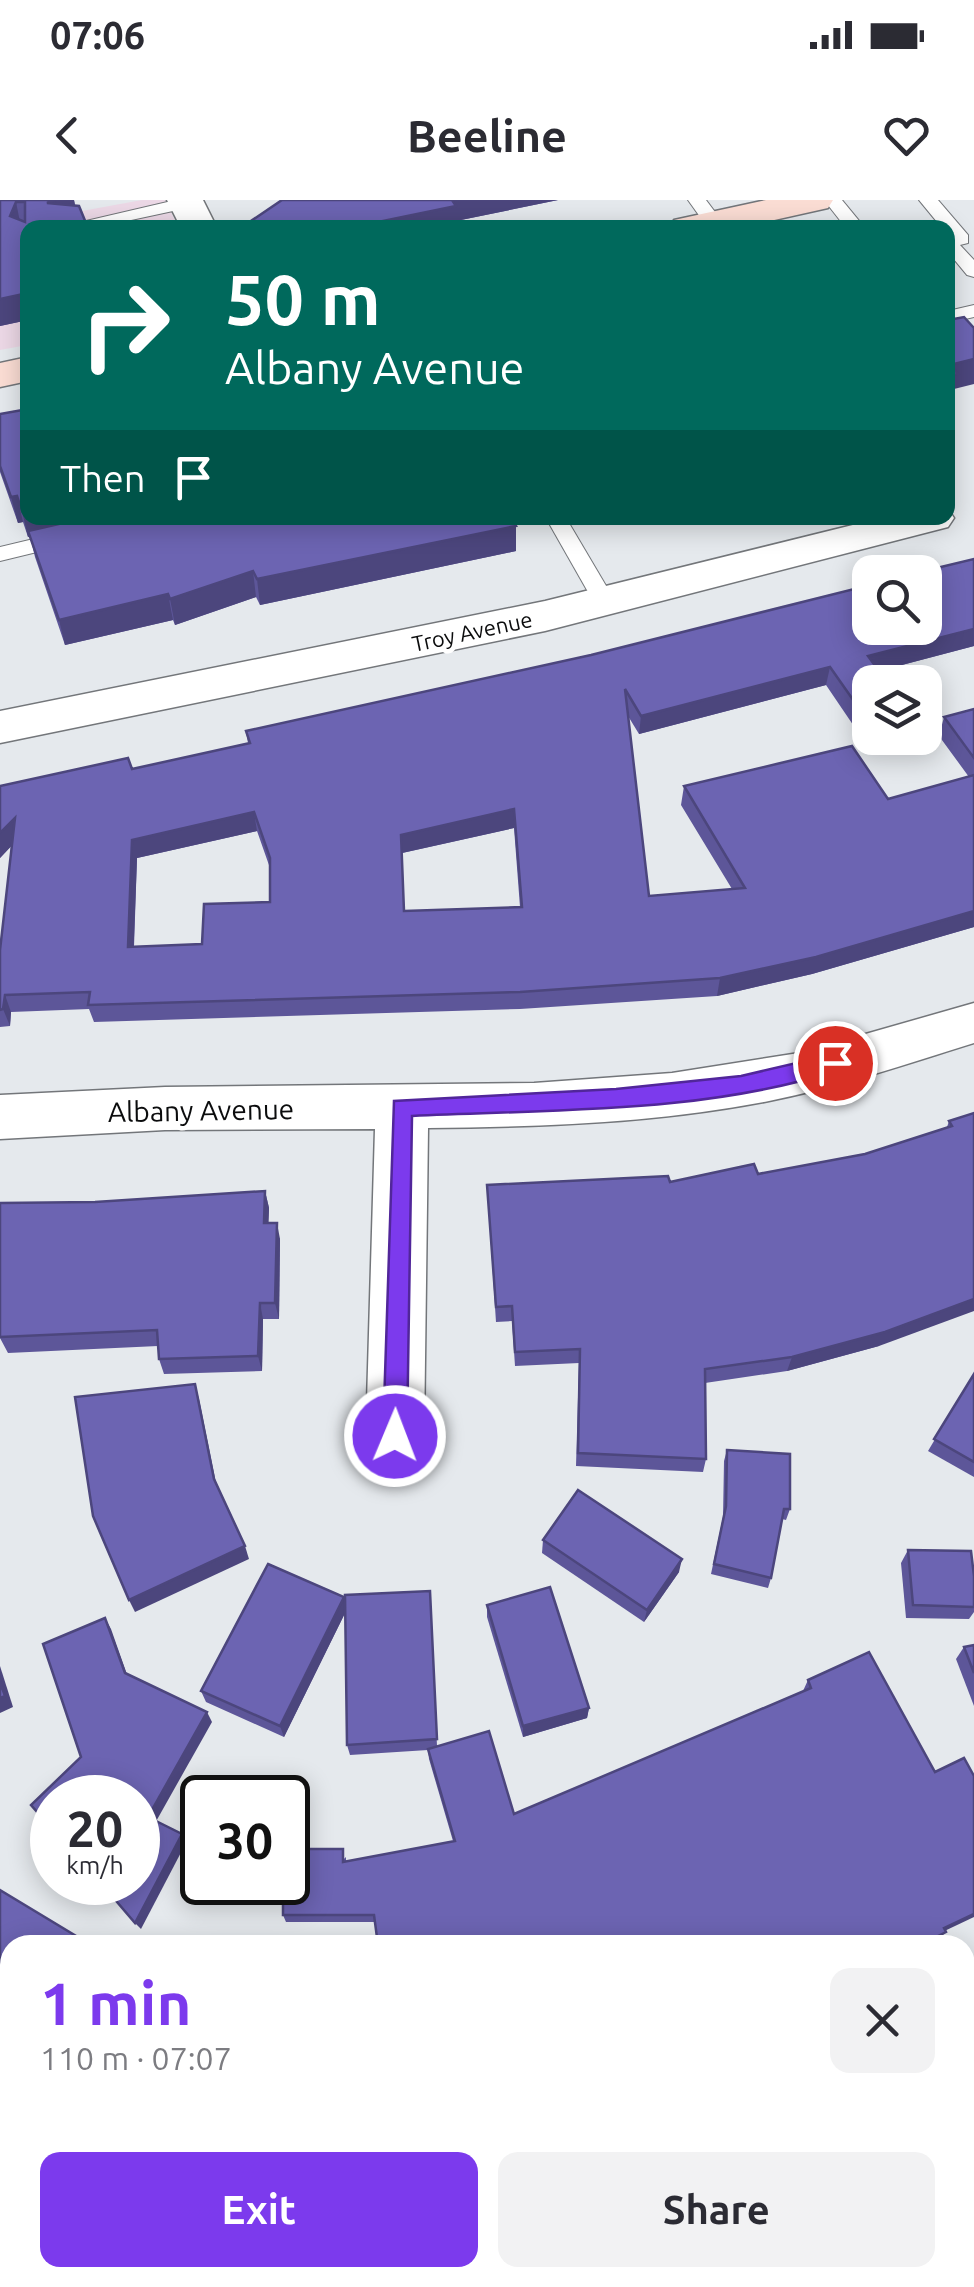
<!DOCTYPE html>
<meta charset="utf-8">
<style>
:root{--surface:#fff;--page:#f2f2f3;--text:#2b2b33;--muted:#7c7c81;--accent:#7c3aed}
body{margin:0;font-family:Ubuntu,sans-serif;background:var(--page);color:var(--text);height:100vh;display:flex;flex-direction:column;font-size:38px;white-space:nowrap}
*{box-sizing:border-box;margin:0}
p{font-size:32px;color:var(--muted)}
.icon{flex:none;width:55px;height:55px;fill:none;stroke:currentColor;stroke-width:2;stroke-linecap:round;stroke-linejoin:round}
.map{position:relative;flex:1;overflow:hidden}
.drawer{position:absolute;left:0px;top:1735px;width:975px;height:352px;display:flex;flex-direction:column;background:var(--surface);border-radius:30px 30px 0 0;box-shadow:0 5px 25px #0003}
.drawer>*{flex:none}
.hud{position:absolute;left:20px;top:20px;width:935px;height:305px;border-radius:20px;box-shadow:0 5px 25px #0003;background:#00695c;color:#fff;overflow:hidden}
.tools{position:absolute;left:852px;top:355px;display:grid;gap:20px}
.tools a{display:grid;place-items:center;width:90px;height:90px;border-radius:20px;background:var(--surface);box-shadow:0 5px 25px #0003;font-size:50px}
.speed{position:absolute;left:30px;top:1575px;display:flex;gap:20px;font-size:50px;font-weight:700;text-align:center}
.speed>*{display:grid;place-content:center;width:130px;height:130px;border-radius:50%;background:var(--surface);box-shadow:0 5px 25px #0003;line-height:1}
.speed small{font-size:25px;font-weight:400}
.speed .limit{border:5px solid #111;border-radius:15px;background:#fff;color:#111}
.pin{position:absolute;display:grid;place-items:center;width:85px;height:85px;color:#fff;margin:-42px;border:5px solid #fff;border-radius:50%;box-shadow:0 2px 10px #0007}
.me{position:absolute;width:110px;margin:-55px;rotate:1deg;stroke-linejoin:round;filter:drop-shadow(0 0 8px #0008)}
.turn{display:flex;align-items:center;gap:35px;height:210px;padding:0 40px;font-size:45px}
.turn .icon{width:130px;height:130px;stroke-width:2.5}
.turn b{display:block;font-size:70px;line-height:85px}
.then{display:flex;align-items:center;height:95px;padding:0 40px;background:#0003;gap:20px;font-size:38px}
.round{display:grid;place-items:center;flex:none;width:105px;height:105px;border-radius:20px;background:var(--page)}
.overview{display:flex;align-items:center;justify-content:space-between;height:170px;padding:0 40px}
h1{font-size:60px;font-weight:700;line-height:75px;color:var(--accent)}
.button{display:flex;gap:20px;margin-top:auto;padding:20px 40px}
.button a{flex:1;height:115px;border-radius:20px;background:var(--accent);color:#fff;font-size:40px;font-weight:700;line-height:115px;text-align:center}
.button a+a{background:var(--page);color:var(--text)}
.status{display:flex;justify-content:space-between;align-items:center;height:70px;padding:0 50px;background:var(--surface);direction:ltr}
.status svg{height:28px;fill:currentColor}
header{display:flex;justify-content:space-between;align-items:center;height:130px;padding:0 40px;background:var(--surface);font-size:45px;font-weight:700}
.map>svg:first-child{display:block}
.commercial{fill:#ecd8e6}
.lines{fill:none;stroke-linecap:round;stroke-linejoin:round}
.service-casing{stroke:#73767a;stroke-width:2}
.minor-casing{stroke:#73767a;stroke-width:3}
.secondary-casing{stroke:#73767a;stroke-width:3}
.service{fill:#fff;fill-rule:evenodd}
.minor{fill:#fff;fill-rule:evenodd}
.secondary{fill:#fbddd4;fill-rule:evenodd}
.wall{fill:#5d5699;fill-rule:evenodd}
.shaded-wall{fill:#4c467d}
.building{fill:#6c64b2;stroke:#4c467d;stroke-width:2.5;fill-rule:evenodd}
.route{fill:#7c3aed;stroke:#51269a;stroke-width:2.5}
.labels{text-anchor:middle;dominant-baseline:central;stroke-width:9;stroke-linejoin:round;paint-order:stroke}
.far-street-label{font-size:22px;fill:#0b0c0d;stroke:#fff}
.street-label{font-size:28px;fill:#0b0c0d;stroke:#fff}
</style>
<div class="status"><b>07:06</b><svg viewBox="0 0 49 12"><path d="M0 12V9h3v3zM5 12V6h3v6zM10 12V3h3v9zM15 12V0h3v12zM26 1h20v11H26zM47 4h2v5h-2z"/></svg></div>
<header><svg class="icon" aria-label="back" viewBox="0 0 24 24"><path d="M15 5l-7 7 7 7"/></svg>Beeline<svg class="icon" aria-label="heart" viewBox="0 0 24 24"><path d="M12 20l-8-8c-3-5 5-10 8-4 3-6 11-1 8 4z"/></svg></header>
<div class="map">
<svg width="974" height="2087" viewBox="0 0 974 2087">
<rect width="100%" height="100%" fill="#e5e9ed"/>
<!-- commercial -->
<polygon class="commercial" points="142,0 165,0 178,27 28,28 27,145 0,150 0,26"/>
<g class="lines">
<!-- service casing -->
<g class="service-casing">
<g id="service">
<polygon points="176,0 196,3 187,8 94,28 56,28"/>
<polygon points="688,0 706,0 727,28 708,28"/>
<polygon points="824,0 842,0 865,28 846,28"/>
<polygon points="919,0 938,0 968,35 968,43 960,45 974,60 974,77 967,75 948,52 948,28 942,28"/>
<polygon points="974,105 974,117 948,123 948,111"/>
<polygon points="546,318 566,318 615,401 612,406 596,406"/>
<polygon points="67,331 77,338 74,343 0,361 0,347"/>
</g>
</g>
<!-- minor casing -->
<g class="minor-casing">
<g id="minor">
<polygon points="167,0 203,0 217,28 181,28"/>
<polygon points="948,309 954,318 948,327 545,431 0,543 0,511 545,401 881,318 948,318"/>
<path d="M974,803V843C906,864 839,887 769,901C657,923 542,927 428,928L424,1236L416,1255L395,1263L374,1255L366,1236L375,929L165,930L0,939V895L165,887L534,883L672,873L799,853Z"/>
<polygon points="974,1874 974,1947 965,1951 965,1878"/>
<polygon points="578,2078 673,2078 669,2087 574,2087"/>
</g>
</g>
<!-- secondary casing -->
<g class="secondary-casing">
<g id="secondary">
<polygon points="766,0 833,0 828,8 738,28 669,28 674,20"/>
<polygon points="28,157 28,181 0,187 0,163"/>
</g>
</g>
<!-- service -->
<use href="#service" class="service"/>
<!-- minor -->
<use href="#minor" class="minor"/>
<!-- secondary -->
<use href="#secondary" class="secondary"/>
</g>
<!-- wall -->
<g class="wall">
<polygon points="0,0 74,0 75,6 28,120 0,126"/>
<polygon points="282,0 558,0 456,21 456,28 249,28 248,23"/>
<polygon points="0,214 28,318 516,326 516,351 260,405 256,397 175,425 173,420 65,445 35,357 30,336 28,337 23,322 18,323 0,272"/>
<path d="M974,359V446L879,471L870,482V538H889L866,544L826,485L639,534L628,516L649,696L732,689L681,605L684,586L888,599L969,577L939,536L944,517L974,509V727L812,774L717,796L520,809L94,822L89,809L11,812L10,826L0,827V750L12,645L0,658V586L132,569L248,543L246,531L591,455ZM514,628L520,707L404,711L402,653ZM257,631L270,668V702L202,744L134,747L137,658Z"/>
<polygon points="974,913 879,1146 787,1171 705,1183 706,1259 703,1272 576,1266 579,1163 515,1166 512,1121 496,1122 487,985 670,982 758,974 865,954 947,927 949,921"/>
<polygon points="265,991 269,1008 268,1023 280,1039 279,1119 263,1119 262,1171 164,1174 159,1159 158,1146 8,1153 0,1138 95,1002"/>
<polygon points="974,1174 974,1277 928,1251"/>
<polygon points="727,1250 790,1309 786,1320 782,1319 771,1378 768,1388 711,1374 723,1317 724,1261"/>
<polygon points="543,1340 679,1372 644,1422 542,1353"/>
<polygon points="908,1350 974,1376 974,1412 969,1419 906,1418 901,1363"/>
<polygon points="430,1391 437,1546 514,1614 803,1491 808,1480 946,1732 938,1739 375,1722 286,1722 283,1715 346,1657 346,1661 453,1641 429,1559 428,1550 350,1555 347,1545 345,1413 284,1537 206,1502 201,1491 344,1397"/>
<polygon points="487,1405 589,1508 587,1518 523,1537 487,1417"/>
<polygon points="974,1445 974,1506 956,1459 964,1447"/>
</g>
<!-- shaded-wall -->
<g class="shaded-wall">
<polygon points="55,0 74,0 78,19 47,3"/>
<polygon points="450,0 558,0 456,21 456,28 349,28"/>
<polygon points="16,2 21,27 10,16"/>
<polygon points="28,93 28,120 0,126 0,99"/>
<polygon points="974,159 974,184 954,189 951,200 948,201 948,174 950,165"/>
<polygon points="17,296 23,322 18,323 11,297"/>
<polygon points="28,309 28,318 111,318 28,337 22,311"/>
<polygon points="516,326 516,351 260,405 257,379"/>
<polygon points="253,371 256,397 175,425 170,399"/>
<polygon points="168,394 173,420 65,445 59,420"/>
<polygon points="974,429 974,446 864,475 868,456"/>
<polygon points="830,467 826,485 639,534 641,516"/>
<polygon points="870,528 870,538 889,538 866,544"/>
<polygon points="514,609 514,628 402,653 401,635"/>
<polygon points="254,612 257,631 137,658 133,764 128,747 132,640"/>
<polygon points="15,618 21,636 0,658 0,633"/>
<polygon points="974,711 974,727 812,774 717,796 720,778"/>
<polygon points="5,795 11,812 10,826 3,809"/>
<polygon points="265,991 269,1008 268,1040 264,1023"/>
<polygon points="277,1023 280,1039 279,1119 275,1103"/>
<polygon points="974,1099 974,1111 879,1146 787,1171 792,1157"/>
<polygon points="260,1103 263,1119 262,1171 258,1156"/>
<polygon points="195,1184 199,1199 218,1293 214,1279"/>
<polygon points="245,1346 249,1359 135,1412 129,1400"/>
<polygon points="682,1359 679,1372 644,1422 647,1410"/>
<polygon points="344,1397 347,1409 284,1537 280,1526"/>
<polygon points="105,1418 111,1429 130,1483 125,1473"/>
<polygon points="0,1466 13,1507 0,1513"/>
<polygon points="589,1508 587,1518 523,1537 523,1526"/>
<polygon points="207,1512 212,1522 154,1625 148,1617"/>
<polygon points="182,1634 187,1641 141,1729 135,1723"/>
<polygon points="974,1714 974,1717 936,1735 944,1728"/>
<polygon points="946,1732 938,1739 926,1745 920,1745"/>
</g>
<!-- building -->
<g class="building">
<path d="M0,0H55L47,3L79,6L88,28H28V93L0,99ZM16,2H25V22L10,16Z"/>
<polygon points="282,0 452,0 456,6 349,28 289,28 248,23"/>
<polygon points="964,117 974,128 974,159 950,165 958,174 948,176 948,120"/>
<polygon points="28,209 28,309 22,311 17,296 11,297 0,266 0,214"/>
<polygon points="85,318 511,318 516,326 257,379 253,371 170,399 168,394 59,420 28,331"/>
<path d="M974,359V429L868,456L887,482H870V524L830,467L641,516L625,489L649,696L745,688L684,586L852,546L888,599L974,575V711L816,757L720,778L520,792L88,805L90,792L5,795L3,809L0,810V750L15,618L0,633V586L128,558L132,569L250,543L246,531L591,455L870,385V428H925V372H920ZM514,609L522,707L404,711L401,635ZM254,612L270,658V702L204,704L202,744L128,747L132,640Z"/>
<polygon points="974,509 974,558 944,517"/>
<polygon points="974,913 974,1099 885,1132 792,1157 705,1169 706,1259 578,1253 580,1149 515,1152 512,1106 496,1107 487,985 668,976 670,982 754,964 758,974 865,954 952,926 949,921"/>
<polygon points="265,991 264,1023 277,1023 275,1103 260,1103 258,1156 159,1159 157,1130 0,1137 0,1003 95,1002"/>
<polygon points="974,1174 974,1262 934,1239"/>
<polygon points="195,1184 214,1279 245,1346 129,1400 93,1316 75,1197"/>
<polygon points="727,1250 790,1254 790,1309 784,1309 771,1378 714,1364 726,1306"/>
<polygon points="578,1290 682,1359 647,1410 543,1340"/>
<polygon points="908,1350 971,1351 974,1376 974,1407 913,1405"/>
<polygon points="268,1364 344,1397 280,1526 201,1491"/>
<polygon points="550,1387 589,1508 523,1526 487,1405"/>
<polygon points="430,1391 437,1539 347,1545 345,1395"/>
<polygon points="105,1418 125,1473 207,1512 148,1617 182,1634 135,1723 100,1682 138,1682 138,1598 52,1598 52,1629 31,1605 81,1557 43,1444"/>
<polygon points="974,1445 974,1473 964,1447"/>
<polygon points="869,1452 935,1572 964,1558 974,1576 974,1714 944,1728 946,1732 920,1745 378,1745 374,1715 283,1715 283,1682 288,1682 288,1649 343,1649 343,1662 455,1641 428,1549 489,1531 514,1614 811,1488 808,1480"/>
<polygon points="0,1482 5,1496 0,1498"/>
<polygon points="0,1690 91,1745 10,1745 10,1890 0,1884"/>
</g>
<!-- route -->
<path class="route" d="M835,854L845,863L842,869C706,914 554,909 412,916L407,1236L404,1244L395,1247L386,1244L383,1236L394,901L616,889L741,876Z"/>
<g class="labels">
<!-- far-street labels -->
<g class="far-street-label">
<text transform="translate(472 431) rotate(-12)">Troy Avenue</text>
</g>
<!-- street labels -->
<g class="street-label">
<text transform="translate(201 910) rotate(-1)">Albany Avenue</text>
</g>
</g>
</svg>
<div class="tools">
<a><svg class="icon" aria-label="search" viewBox="0 0 24 24"><circle cx="10" cy="10" r="6"/><path d="M15 15l6 6"/></svg></a>
<a><svg class="icon" aria-label="layers" viewBox="0 0 24 24"><path d="M12 4l9 5-9 5-9-5zM3 14l9 5 9-5"/></svg></a>
</div>
<div class="speed"><div>20<small>km/h</small></div><div class="limit">30</div></div>
<div class="pin" style="left:835px;top:863px;background:#d93025"><svg class="icon" aria-label="arrive" viewBox="0 0 24 24"><path d="M6 21V4h12l-3 4 3 4H6"/></svg></div>
<svg class="me" style="left:395px;top:1236px" viewBox="-20 -20 40 40"><circle r="17" fill="#7c3aed" stroke="#fff" stroke-width="3"/><path d="M0-11L8 9 0 5-8 9z" fill="#fff"/></svg>
<div class="hud">
<div class="turn"><svg class="icon" aria-label="right" viewBox="0 0 24 24"><path d="M7 20v-9h11M14 6l5 5-5 5"/></svg><div><b>50 m</b>Albany Avenue</div></div>
<div class="then">Then<svg class="icon" aria-label="arrive" viewBox="0 0 24 24"><path d="M6 21V4h12l-3 4 3 4H6"/></svg></div>
</div>
<section class="drawer">
<div class="overview"><div><h1>1 min</h1><p>110 m · 07:07</p></div><a class="round"><svg class="icon" aria-label="close" viewBox="0 0 24 24"><path d="M6 6l12 12M18 6L6 18"/></svg></a></div>
<div class="button"><a>Exit</a><a>Share</a></div>
</section>
</div>
